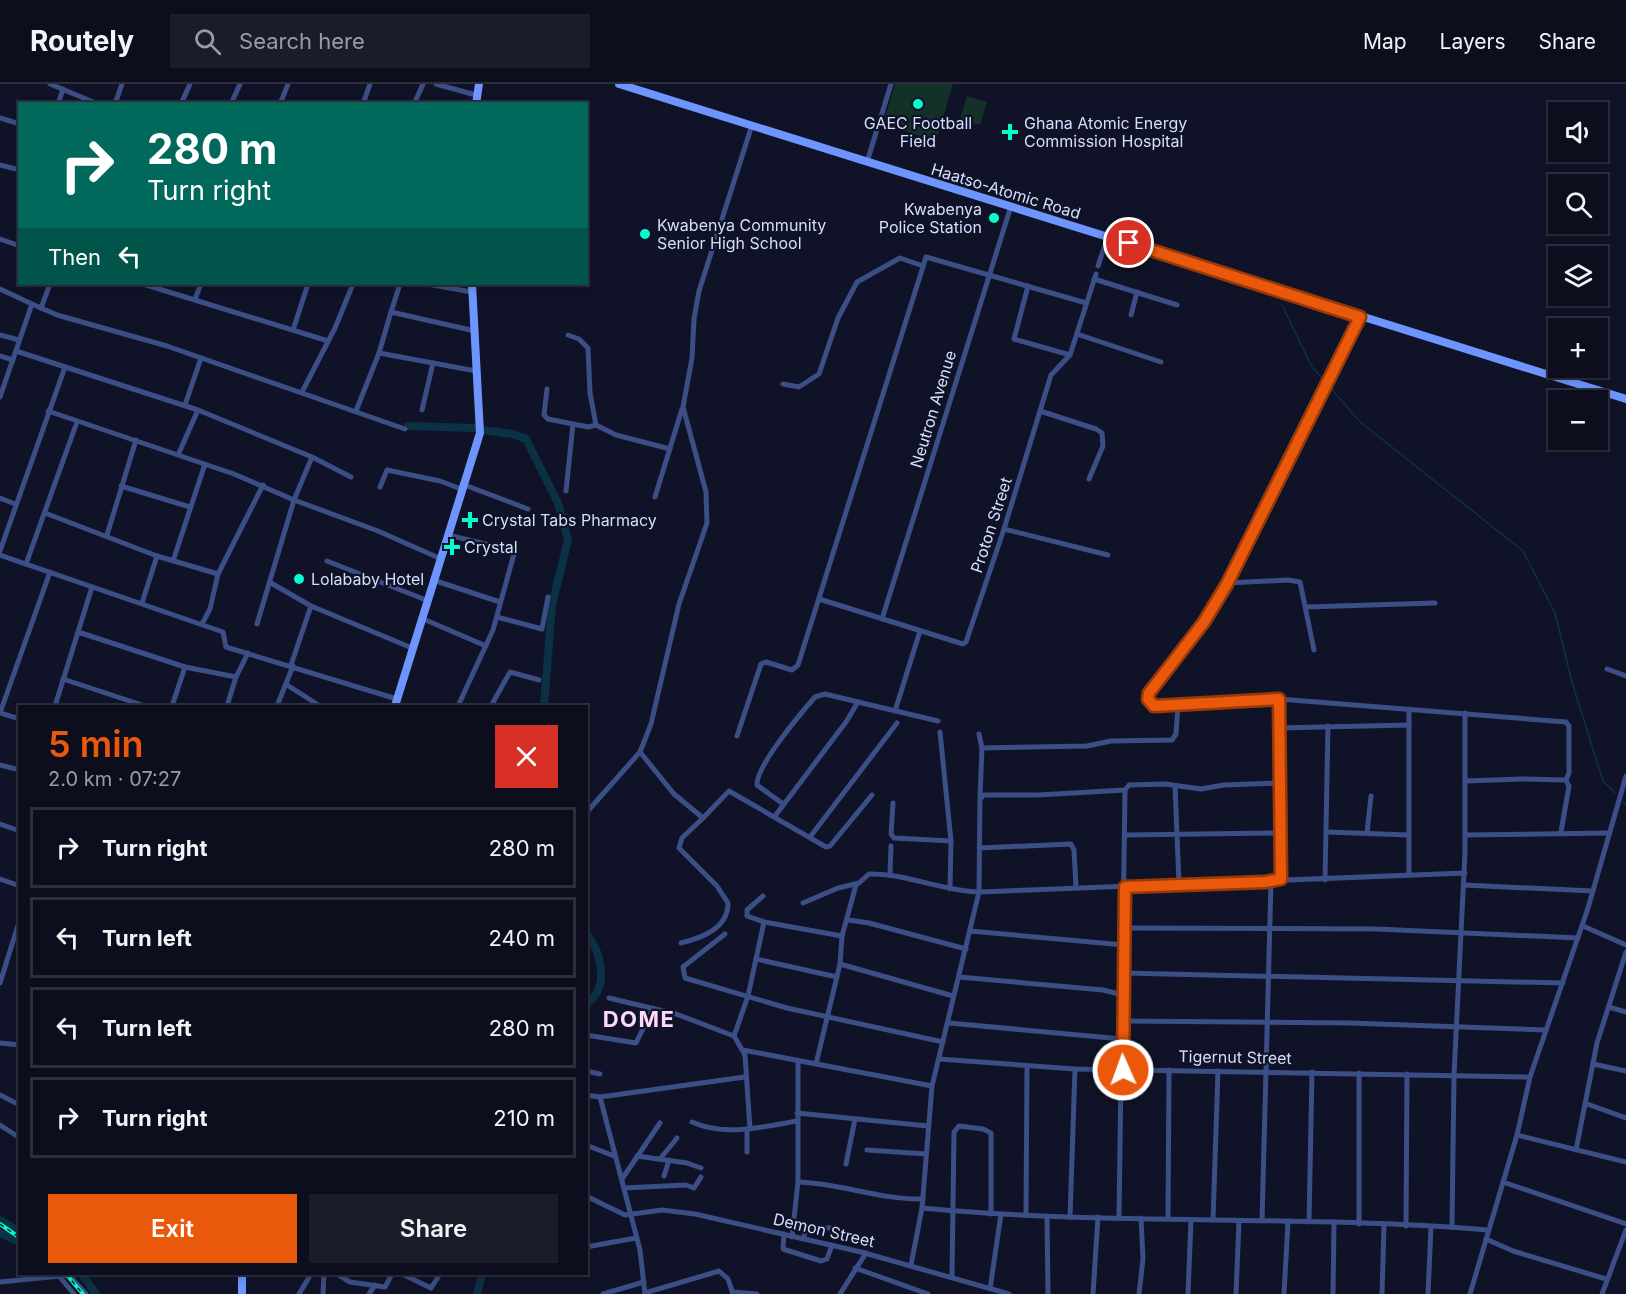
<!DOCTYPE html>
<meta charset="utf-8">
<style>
:root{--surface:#0c0e1d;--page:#1a1c2a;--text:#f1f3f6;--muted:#9a9ca4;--line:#2c2e3b;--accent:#ea580c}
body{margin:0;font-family:Inter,sans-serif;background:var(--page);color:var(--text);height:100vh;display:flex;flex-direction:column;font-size:22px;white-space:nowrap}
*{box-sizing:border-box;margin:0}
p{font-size:20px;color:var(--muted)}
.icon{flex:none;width:33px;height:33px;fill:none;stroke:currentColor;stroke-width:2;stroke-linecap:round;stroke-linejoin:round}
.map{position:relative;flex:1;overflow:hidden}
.details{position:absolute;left:18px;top:621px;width:570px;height:570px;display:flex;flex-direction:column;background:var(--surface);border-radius:0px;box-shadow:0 3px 9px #0003,0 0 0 2px var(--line)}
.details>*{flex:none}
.hud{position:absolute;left:18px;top:18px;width:570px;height:183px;border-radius:0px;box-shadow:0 3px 9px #0003,0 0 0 2px var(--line);background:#00695c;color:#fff;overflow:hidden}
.buttons{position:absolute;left:1548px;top:18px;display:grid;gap:12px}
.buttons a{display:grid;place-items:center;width:60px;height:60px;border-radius:0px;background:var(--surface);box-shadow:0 3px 9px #0003,0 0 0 2px var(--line);font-size:30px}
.pin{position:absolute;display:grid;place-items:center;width:51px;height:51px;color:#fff;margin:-26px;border:3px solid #fff;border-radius:50%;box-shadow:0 2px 6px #0007}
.me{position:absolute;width:66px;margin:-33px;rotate:358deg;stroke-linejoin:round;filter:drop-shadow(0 0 4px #0008)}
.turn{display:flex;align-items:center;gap:21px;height:126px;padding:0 30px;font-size:27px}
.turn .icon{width:78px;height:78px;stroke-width:2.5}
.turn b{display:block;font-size:42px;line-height:51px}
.then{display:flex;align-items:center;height:57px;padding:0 30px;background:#0003;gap:12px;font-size:22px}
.round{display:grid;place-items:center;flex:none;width:63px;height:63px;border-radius:0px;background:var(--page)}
.head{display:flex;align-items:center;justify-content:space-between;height:102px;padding:0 30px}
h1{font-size:36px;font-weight:600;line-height:45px;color:var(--accent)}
.cta{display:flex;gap:12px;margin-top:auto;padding:12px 30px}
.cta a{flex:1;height:69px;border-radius:0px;background:var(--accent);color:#fff;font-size:24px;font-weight:600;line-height:69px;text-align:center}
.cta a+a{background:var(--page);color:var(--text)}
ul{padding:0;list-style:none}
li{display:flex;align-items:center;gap:18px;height:81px;margin:0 12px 9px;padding:0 18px;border:3px solid var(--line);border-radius:0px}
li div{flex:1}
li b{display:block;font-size:22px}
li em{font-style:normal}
header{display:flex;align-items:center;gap:36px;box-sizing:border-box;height:84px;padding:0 30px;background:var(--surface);border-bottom:2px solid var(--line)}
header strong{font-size:28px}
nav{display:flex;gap:33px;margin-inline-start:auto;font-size:21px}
.search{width:420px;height:54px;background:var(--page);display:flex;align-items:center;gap:15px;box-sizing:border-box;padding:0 21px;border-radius:0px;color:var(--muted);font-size:22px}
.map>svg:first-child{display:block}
.green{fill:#133127}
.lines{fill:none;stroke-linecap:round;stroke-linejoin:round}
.stream{stroke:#0b3145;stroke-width:1.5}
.river{stroke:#0b3145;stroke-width:8}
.street{stroke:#3b4e86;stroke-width:5}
.secondary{stroke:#6e95fe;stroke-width:8}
.rail-casing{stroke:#04fdcd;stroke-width:4}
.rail{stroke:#101327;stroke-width:1.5;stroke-dasharray:4.5;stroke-linecap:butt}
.route-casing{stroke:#983908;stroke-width:15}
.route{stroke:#ea580c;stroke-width:10}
.poi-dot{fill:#04fdcd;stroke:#101327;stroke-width:2}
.labels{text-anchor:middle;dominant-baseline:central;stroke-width:4.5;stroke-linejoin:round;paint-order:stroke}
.poi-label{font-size:16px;fill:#d6deff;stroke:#101327;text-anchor:start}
.street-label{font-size:16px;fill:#d6deff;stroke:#101327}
.district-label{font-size:22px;font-weight:bold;letter-spacing:1.5px;fill:#ffd8fc;stroke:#101327}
</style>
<header>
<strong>Routely</strong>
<div class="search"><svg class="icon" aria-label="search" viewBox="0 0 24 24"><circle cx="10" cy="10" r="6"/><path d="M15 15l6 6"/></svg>Search here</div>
<nav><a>Map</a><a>Layers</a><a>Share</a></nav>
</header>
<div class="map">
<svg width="1626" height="1210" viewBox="0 0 1626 1210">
<rect width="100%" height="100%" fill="#101327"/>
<!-- green -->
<g class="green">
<polygon points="895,0 953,0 936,57 883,40"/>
<polygon points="967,12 987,18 980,41 960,35"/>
</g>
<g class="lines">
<!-- stream -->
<g class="stream">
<polyline points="1282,221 1312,283 1326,298"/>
<polyline points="1329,302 1359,337 1523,467 1555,529 1572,598 1603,697 1615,709"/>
<polyline points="1623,718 1626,721"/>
</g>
<!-- river -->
<g class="river">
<polyline points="408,342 476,344"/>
<polyline points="483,346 513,350 526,355 558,419 568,456 552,521 544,622"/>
<path d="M586,849C602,869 610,904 586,920"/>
<polyline points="0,1136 20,1148"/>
<polyline points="0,1149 20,1158"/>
<polyline points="82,1190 96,1210"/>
<polyline points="477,1210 482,1190"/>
</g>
<!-- street -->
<g class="street">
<polyline points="50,0 98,20"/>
<polyline points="436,0 476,11"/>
<polyline points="58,20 63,5"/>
<polyline points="115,20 122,0"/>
<polyline points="181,20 190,0"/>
<polyline points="231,20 240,0"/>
<polyline points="280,20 288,0"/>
<polyline points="363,20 370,0"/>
<polyline points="414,20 423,0"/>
<polyline points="0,34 20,40"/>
<polyline points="867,78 891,0"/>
<polyline points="0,81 16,85"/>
<polyline points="0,155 20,162"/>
<polyline points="1098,182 1108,152"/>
<polyline points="1094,195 1177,221"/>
<polyline points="143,200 328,257"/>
<polyline points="427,200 472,208"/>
<polyline points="1028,202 1014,255 1070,271"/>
<polyline points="0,205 32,220 0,313"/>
<polyline points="195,215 201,200"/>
<polyline points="32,220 57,231 167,262 405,345"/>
<polyline points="41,224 50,200"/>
<polyline points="391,228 400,200"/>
<polyline points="1131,231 1137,208"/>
<polyline points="293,246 308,200"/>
<polyline points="1077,250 1161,278"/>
<polyline points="0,251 19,256"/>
<polyline points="568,251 579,255 588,264 590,309 596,341 616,351 670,365"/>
<polyline points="16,267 198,326 312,373 294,416 378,447 439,474"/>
<polyline points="379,269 391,228 475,247"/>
<polyline points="0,272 13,276"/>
<polyline points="783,300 799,303 819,290 838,234 857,198 900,174 923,182"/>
<polyline points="547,305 544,331 548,335 588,343 596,341"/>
<polyline points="302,308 335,244 353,200"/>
<polyline points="185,321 201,274"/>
<polyline points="422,326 433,279"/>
<polyline points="48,327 234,390 294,416 257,540"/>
<polyline points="356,327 379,269 476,287"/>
<polyline points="1040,327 1096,345 1102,349 1103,362 1089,395"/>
<polyline points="178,371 198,326"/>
<polyline points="312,373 351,393"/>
<polyline points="462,400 528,425"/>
<polyline points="121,402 190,423"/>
<polyline points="380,403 387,386 440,397 461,405"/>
<polyline points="566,407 573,340"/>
<polyline points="655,413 682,325"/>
<polyline points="0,414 15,420"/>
<polyline points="45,429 157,472 218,490"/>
<polyline points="1004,445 1108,471"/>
<polyline points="107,451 136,356"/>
<polyline points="448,451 511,466 514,470 493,546 458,622"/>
<polyline points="0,467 65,283"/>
<polyline points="0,471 223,548 226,563 397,615"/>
<polyline points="173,477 205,380"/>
<polyline points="327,477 426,516"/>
<polyline points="26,480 77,338"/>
<polyline points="433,496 500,518"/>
<polyline points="271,499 311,522 412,564"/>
<polyline points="1227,499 1288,496 1300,498 1314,566"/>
<polyline points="819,515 963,560 966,558 1004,445 1051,291 1070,271 1096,190"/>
<polyline points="142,519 157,472"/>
<polyline points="1306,523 1435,519"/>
<polyline points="497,533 542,545 548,513"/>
<polyline points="421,534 486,562"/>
<polyline points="882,535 1011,122"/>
<polyline points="202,540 210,525 218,490 263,401"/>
<polyline points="78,548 185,583 236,593"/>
<polyline points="291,581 311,522"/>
<polyline points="1607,585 1626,592"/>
<polyline points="63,595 145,622"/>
<polyline points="287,601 320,622"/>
<polyline points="1279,615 1566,638 1569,642 1569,689 1566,696 1569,702 1561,748"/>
<polyline points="55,622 92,503"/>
<polyline points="172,622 185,583"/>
<polyline points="227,622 236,593 248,569"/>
<polyline points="277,622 293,582"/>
<polyline points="491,622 510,588 539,596"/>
<polyline points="895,627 920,547"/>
<polyline points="20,635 0,629 50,488"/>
<polyline points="1278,644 1409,641"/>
<polyline points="940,648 951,757 950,805"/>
<polyline points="979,650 982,664"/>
<polyline points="737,652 761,580 766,578 792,586 798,581 926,173 1086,219"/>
<path d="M640,668L674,710L703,734L682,754L679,764L717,802L728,819C728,845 701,854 681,859"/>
<polyline points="0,681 20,686"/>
<polyline points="1465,697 1522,695 1566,696"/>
<polyline points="1175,702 1179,800"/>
<polyline points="980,713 982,664 1087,662 1111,657 1172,656 1176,650 1178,621"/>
<polyline points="893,719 891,750 894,754 951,757"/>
<path d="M783,720L757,701C756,682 801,629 815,613L825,610L858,618"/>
<polyline points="586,729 640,668 651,640 679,520 707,439 706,408 683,323 692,274 694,235 699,207 752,41"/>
<polyline points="775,732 846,638 858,618 938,637"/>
<polyline points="703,734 729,707 826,763 830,762 872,711"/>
<polyline points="0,740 20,747"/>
<polyline points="1327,748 1408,751"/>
<polyline points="1367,749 1371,712"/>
<polyline points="1125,751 1280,749"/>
<polyline points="1466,751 1609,749"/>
<polyline points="810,753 897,639"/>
<polyline points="979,764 1071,760 1074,766 1076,803"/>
<polyline points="890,789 891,762"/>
<polyline points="1409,791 1409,625"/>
<polyline points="1281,794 1279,615 1154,622 1148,615 1149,609 1205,538 1227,499 1360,233"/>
<polyline points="0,795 20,802"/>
<polyline points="1325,796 1328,642"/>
<polyline points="1464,801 1593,807"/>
<polyline points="763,812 747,826 747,832 764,838 842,852"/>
<path d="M803,819L838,804L859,799L869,790C906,789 941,807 979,808L1465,789"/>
<polyline points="848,836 869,839 966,865"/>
<polyline points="1583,842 1626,861"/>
<polyline points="1124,844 1376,845 1578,854"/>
<polyline points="970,847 1124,861"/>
<polyline points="725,850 683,883 685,894 787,924 943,958"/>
<polyline points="756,875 837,893"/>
<polyline points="840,880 953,912"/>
<polyline points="1123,889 1563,899"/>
<polyline points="959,893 1103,906 1123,911"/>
<polyline points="0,899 20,835"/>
<polyline points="609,914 676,930 734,952 745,971 750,1045"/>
<polyline points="1609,923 1626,928"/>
<polyline points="1123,937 1350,939 1546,946"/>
<polyline points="949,939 1122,955"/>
<polyline points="586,951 636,959 653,924"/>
<polyline points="734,952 748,912 764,838"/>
<polyline points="0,959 20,961"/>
<polyline points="743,966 932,1002"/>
<polyline points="939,975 1075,985 1530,993"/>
<polyline points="816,980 840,880 842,852 856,801"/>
<polyline points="1593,980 1626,987"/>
<polyline points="586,987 600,990"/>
<polyline points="1359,989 1359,1140"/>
<polyline points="0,1011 20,1021"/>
<polyline points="586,1011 600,1013 745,993"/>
<polyline points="600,1013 640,1166 645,1210"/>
<polyline points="1587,1020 1626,1034"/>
<polyline points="797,1029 928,1042"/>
<path d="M692,1038C725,1053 762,1043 797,1037"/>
<polyline points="0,1041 20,1054"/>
<polyline points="1517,1051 1626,1078"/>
<polyline points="586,1061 614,1072"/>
<polyline points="867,1066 926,1070"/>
<polyline points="1576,1066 1597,959 1626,868"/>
<polyline points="747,1068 747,1045"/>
<polyline points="637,1072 687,1079 701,1084"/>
<polyline points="660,1075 677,1054"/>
<polyline points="846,1080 855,1035"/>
<polyline points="664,1092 669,1076"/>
<polyline points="622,1095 660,1039"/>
<path d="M798,1098C840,1099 880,1116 923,1115"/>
<polyline points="1503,1098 1626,1140"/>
<polyline points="624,1104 686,1101 694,1104 701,1093"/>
<polyline points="586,1112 625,1131 662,1126 695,1130 861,1168 1009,1210"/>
<path d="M922,1124C1110,1142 1300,1130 1488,1146"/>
<polyline points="1026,1131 1027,983"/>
<polyline points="1047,1132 1048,1210"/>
<polyline points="1070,1133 1075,985"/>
<polyline points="1119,1133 1125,706"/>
<polyline points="1168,1135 1169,986"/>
<polyline points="1213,1136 1218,987"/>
<polyline points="1262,1137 1271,797"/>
<polyline points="1309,1138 1312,988"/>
<polyline points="1406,1142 1407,990"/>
<polyline points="1452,1143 1454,991 1465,768 1465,629"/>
<polyline points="784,1150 783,1165 821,1177 827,1175 832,1161"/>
<polyline points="792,1153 798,1098 798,977"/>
<polyline points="803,1155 807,1143 830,1144"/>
<polyline points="1486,1155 1513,1167 1606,1195"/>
<polyline points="586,1163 636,1154"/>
<polyline points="911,1181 922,1124 932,1002 979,808 980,715 984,711 1038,711 1125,706 1129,701 1165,700 1201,705 1224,701 1279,699"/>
<polyline points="855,1184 928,1210"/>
<polyline points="68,1190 86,1210"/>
<polyline points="337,1190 350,1198 385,1203 392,1190"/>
<polyline points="402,1190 431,1204 440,1190"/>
<polyline points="59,1192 74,1210"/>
<polyline points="952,1193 954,1048 959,1042 983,1045 991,1049 991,1130"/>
<polyline points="0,1198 70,1191"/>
<polyline points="990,1205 1001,1130"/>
<polyline points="732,1208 757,1210"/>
<polyline points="645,1209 719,1187 728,1195 733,1210"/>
<polyline points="299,1210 311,1190"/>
<polyline points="323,1210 324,1190"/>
<polyline points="369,1210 375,1201"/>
<polyline points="603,1210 644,1198"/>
<polyline points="840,1210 866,1169"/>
<polyline points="1093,1210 1098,1133"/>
<polyline points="1139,1210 1143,1175 1141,1134"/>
<polyline points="1188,1210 1191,1136"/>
<polyline points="1236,1210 1239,1137"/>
<polyline points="1284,1210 1288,1138"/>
<polyline points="1333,1210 1334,1139"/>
<polyline points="1382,1210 1384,1142"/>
<polyline points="1428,1210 1431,1143"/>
<polyline points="1470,1210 1517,1051 1530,993 1588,824 1626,692"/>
<polyline points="1602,1210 1626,1146"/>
</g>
<!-- secondary -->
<g class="secondary">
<polyline points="619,0 1626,315"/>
<polyline points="476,20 479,0"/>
<polyline points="395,622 480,349 472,200"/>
<polyline points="242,1190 242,1210"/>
</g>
<!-- rail casing -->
<g class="rail-casing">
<g id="rail">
<polyline points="0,1140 20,1154"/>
<polyline points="66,1190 83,1210"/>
</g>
</g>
<!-- rail -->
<use href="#rail" class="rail"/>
</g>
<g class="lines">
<!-- route casing -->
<g class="route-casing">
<polyline id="route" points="1123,986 1125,803 1265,798 1281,795 1279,615 1154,622 1148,615 1149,609 1204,538 1227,500 1360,233 1129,159"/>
</g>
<!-- route -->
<use href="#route" class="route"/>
</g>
<!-- markers -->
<g class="poi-dot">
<circle cx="918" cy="20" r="6"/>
<path d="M1007 39h6v6h6v6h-6v6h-6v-6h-6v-6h6z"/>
<circle cx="994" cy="134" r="6"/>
<circle cx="645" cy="150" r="6"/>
<path d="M467 427h6v6h6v6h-6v6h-6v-6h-6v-6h6z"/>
<path d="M449 454h6v6h6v6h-6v6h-6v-6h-6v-6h6z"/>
<circle cx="299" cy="495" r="6"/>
</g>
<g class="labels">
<!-- poi labels -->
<g class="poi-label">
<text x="918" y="39" text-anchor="middle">GAEC Football<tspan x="918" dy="18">Field</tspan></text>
<text x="1024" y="39">Ghana Atomic Energy<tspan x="1024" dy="18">Commission Hospital</tspan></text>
<text x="982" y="125" text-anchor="end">Kwabenya<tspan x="982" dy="18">Police Station</tspan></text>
<text x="657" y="141">Kwabenya Community<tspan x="657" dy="18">Senior High School</tspan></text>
<text x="482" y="436">Crystal Tabs Pharmacy</text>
<text x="464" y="463">Crystal</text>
<text x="311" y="495">Lolababy Hotel</text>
</g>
<!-- street labels -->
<g class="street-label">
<text transform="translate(1006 107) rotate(17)">Haatso-Atomic Road</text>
<text transform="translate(933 325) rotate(-73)">Neutron Avenue</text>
<text transform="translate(991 441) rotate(-72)">Proton Street</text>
<text transform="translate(1235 973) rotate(1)">Tigernut Street</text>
<text transform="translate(824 1146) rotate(13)">Demon Street</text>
</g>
<!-- district labels -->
<g class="district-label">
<text x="639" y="935">DOME</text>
</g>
</g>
</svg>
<div class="buttons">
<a><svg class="icon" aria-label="sound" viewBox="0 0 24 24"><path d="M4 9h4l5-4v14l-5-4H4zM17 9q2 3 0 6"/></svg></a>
<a><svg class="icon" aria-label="search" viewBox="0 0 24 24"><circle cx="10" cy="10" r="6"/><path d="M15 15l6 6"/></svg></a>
<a><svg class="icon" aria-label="layers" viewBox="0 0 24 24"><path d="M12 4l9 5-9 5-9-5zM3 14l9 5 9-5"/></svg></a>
<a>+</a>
<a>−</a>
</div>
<div class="pin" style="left:1129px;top:159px;background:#d93025"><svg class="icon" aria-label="arrive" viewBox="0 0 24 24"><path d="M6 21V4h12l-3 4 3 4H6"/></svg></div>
<svg class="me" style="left:1123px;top:986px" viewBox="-20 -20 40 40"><circle r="17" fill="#ea580c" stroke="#fff" stroke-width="3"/><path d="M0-11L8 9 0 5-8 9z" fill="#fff"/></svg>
<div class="hud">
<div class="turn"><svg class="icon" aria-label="right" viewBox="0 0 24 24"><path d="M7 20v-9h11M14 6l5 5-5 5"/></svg><div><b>280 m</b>Turn right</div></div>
<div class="then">Then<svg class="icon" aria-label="left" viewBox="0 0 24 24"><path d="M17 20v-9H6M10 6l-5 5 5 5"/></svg></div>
</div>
<section class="details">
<div class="head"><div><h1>5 min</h1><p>2.0 km · 07:27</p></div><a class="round" style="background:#d93025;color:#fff"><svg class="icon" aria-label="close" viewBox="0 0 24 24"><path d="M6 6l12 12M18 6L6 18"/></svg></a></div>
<ul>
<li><svg class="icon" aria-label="right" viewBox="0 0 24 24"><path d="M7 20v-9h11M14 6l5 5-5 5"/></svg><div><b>Turn right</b></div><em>280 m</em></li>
<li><svg class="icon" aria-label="left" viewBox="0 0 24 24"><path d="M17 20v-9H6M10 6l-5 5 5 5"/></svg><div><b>Turn left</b></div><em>240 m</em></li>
<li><svg class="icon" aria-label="left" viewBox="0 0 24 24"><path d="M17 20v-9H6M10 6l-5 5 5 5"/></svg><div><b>Turn left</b></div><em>280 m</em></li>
<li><svg class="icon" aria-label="right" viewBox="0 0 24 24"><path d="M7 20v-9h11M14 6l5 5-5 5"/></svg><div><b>Turn right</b></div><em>210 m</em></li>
</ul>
<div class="cta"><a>Exit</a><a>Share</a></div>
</section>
</div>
